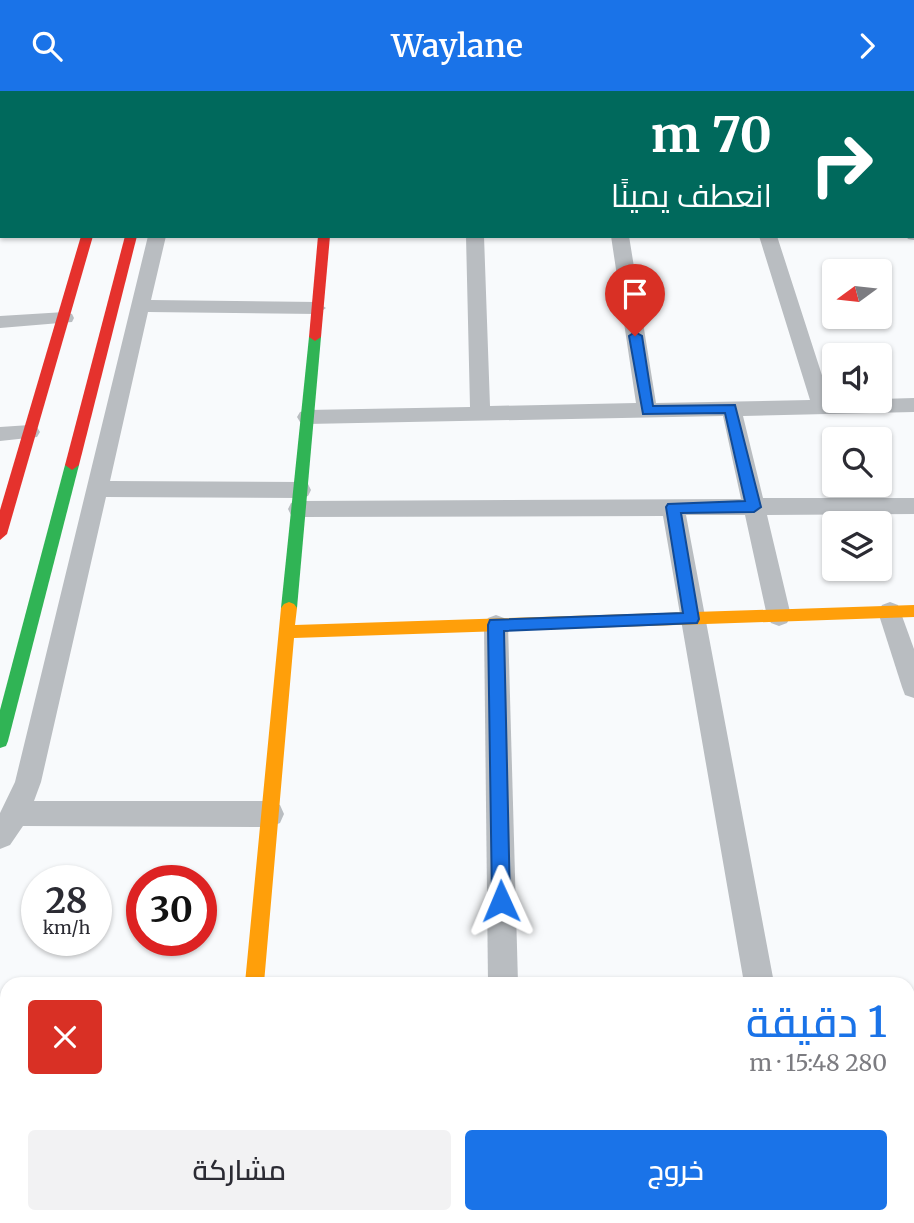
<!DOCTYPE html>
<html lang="ar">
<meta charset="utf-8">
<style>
:root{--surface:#fff;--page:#f2f2f3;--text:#2b2b33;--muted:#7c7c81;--accent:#1a73e8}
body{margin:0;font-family:Merriweather,Cairo,serif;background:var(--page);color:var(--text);direction:rtl;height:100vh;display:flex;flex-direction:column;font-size:26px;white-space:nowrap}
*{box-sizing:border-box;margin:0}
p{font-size:23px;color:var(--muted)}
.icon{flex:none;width:38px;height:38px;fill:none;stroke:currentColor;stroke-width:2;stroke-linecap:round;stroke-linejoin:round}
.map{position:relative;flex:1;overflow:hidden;direction:ltr}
.panel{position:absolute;left:0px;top:886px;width:915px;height:247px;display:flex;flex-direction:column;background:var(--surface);border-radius:21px 21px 0 0;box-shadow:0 2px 5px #0004;direction:rtl}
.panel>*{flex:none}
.hud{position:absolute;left:0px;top:0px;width:915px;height:147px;box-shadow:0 2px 5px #0004;direction:rtl;background:#00695c;color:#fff;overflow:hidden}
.needle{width:46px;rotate:255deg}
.buttons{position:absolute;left:822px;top:168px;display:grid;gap:14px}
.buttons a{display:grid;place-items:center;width:70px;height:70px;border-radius:7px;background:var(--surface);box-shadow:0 2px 5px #0004;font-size:35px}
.speed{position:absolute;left:21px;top:774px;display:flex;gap:14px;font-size:35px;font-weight:700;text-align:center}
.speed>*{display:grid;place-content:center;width:91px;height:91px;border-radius:50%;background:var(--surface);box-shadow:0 2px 5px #0004;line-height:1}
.speed small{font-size:18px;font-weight:400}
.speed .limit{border:10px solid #d22;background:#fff;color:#111}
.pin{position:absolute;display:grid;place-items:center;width:60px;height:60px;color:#fff;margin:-72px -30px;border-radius:50% 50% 50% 0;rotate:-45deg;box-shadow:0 0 7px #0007}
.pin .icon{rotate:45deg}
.me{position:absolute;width:77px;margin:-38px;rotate:359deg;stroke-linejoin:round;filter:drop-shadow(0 0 5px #0008)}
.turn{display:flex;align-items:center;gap:24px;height:147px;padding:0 28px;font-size:32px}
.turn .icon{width:91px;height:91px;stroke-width:2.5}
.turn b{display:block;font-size:49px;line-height:60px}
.round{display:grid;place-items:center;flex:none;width:74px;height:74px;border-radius:7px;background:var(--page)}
.head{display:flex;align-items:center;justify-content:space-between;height:119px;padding:0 28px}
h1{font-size:42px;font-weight:600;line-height:52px;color:var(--accent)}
.cta{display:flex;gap:14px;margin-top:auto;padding:14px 28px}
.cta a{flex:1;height:80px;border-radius:7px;background:var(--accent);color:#fff;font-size:28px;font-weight:600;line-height:80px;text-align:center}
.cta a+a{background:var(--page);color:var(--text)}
header{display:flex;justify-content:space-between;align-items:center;height:91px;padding:0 28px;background:var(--accent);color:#fff;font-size:32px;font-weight:600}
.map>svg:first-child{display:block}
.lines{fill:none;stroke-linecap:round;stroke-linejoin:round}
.street{fill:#b9bdc1;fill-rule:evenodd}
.fast{fill:#30b455;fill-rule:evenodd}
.slow{fill:#ff9f0a;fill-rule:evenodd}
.jam{fill:#e5322d;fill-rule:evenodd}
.route{fill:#1a73e8;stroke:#114b97;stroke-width:2}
</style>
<header><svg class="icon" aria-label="forward" viewBox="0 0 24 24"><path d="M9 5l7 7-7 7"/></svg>Waylane<svg class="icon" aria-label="search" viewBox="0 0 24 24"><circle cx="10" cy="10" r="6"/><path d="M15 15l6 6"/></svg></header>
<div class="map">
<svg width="914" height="1132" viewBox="0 0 914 1132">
<rect width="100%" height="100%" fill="#f8fafc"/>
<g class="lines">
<!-- street -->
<g class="street">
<polygon points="42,0 61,0 62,2 41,2"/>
<polygon points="268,0 285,0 267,2"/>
<polygon points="656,0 672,0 672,2 657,2"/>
<polygon points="2,16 2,26 0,27 0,17"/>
<polygon points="914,138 914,149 908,148 906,145 914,145"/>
<polygon points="148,145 166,145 151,209 317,211 326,217 317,223 148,221 110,390 300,391 308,393 311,399 308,405 300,407 106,406 41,691 34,710 270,710 280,714 284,723 280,732 270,736 23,735 10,754 0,758 0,722 15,691"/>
<polygon points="466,145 484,145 490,315 636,312 611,145 629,145 656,312 810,309 759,145 777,145 830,309 880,310 880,308 914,307 914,321 743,325 763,407 914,407 914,423 767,424 791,525 787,532 779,535 771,532 767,525 745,424 686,424 774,892 744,892 663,425 299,426 291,424 288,418 291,412 299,410 741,408 723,325 307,333 300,331 297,326 300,321 307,319 470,316"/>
<polygon points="65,221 72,223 74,227 72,231 0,237 0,225"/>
<polygon points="30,334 37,336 40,341 37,346 0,350 0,336"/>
<polygon points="890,511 898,514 914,558 914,607 905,604 902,596 878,521 882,514"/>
<polygon points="496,524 504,527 508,534 518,892 488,892 484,534 488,527"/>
<rect x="908" y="980" width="6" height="32"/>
<polygon points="216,1125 250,1125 249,1132 215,1132"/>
<polygon points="651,1125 685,1125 686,1132 652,1132"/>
</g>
<!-- fast -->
<g class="fast">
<polygon points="192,0 205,0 191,2"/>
<polygon points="237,0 249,0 236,2"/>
<polygon points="315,242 321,246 297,517 294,521 284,521 281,517 309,246"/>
<polygon points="72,369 79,374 8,650 6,655 0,657 0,619 65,374"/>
</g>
<!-- slow -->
<polygon class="slow" points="289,511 294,513 297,517 295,534 914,514 914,526 294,547 264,892 245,892 281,517 284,513"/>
<!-- jam -->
<g class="jam">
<polygon points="81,145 93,145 7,443 0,449 0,419"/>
<polygon points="125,145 137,145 79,374 72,379 65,374"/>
<polygon points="318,145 330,145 321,246 315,250 309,246"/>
</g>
</g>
<!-- route -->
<polygon class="route" points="635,241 642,245 653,315 735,314 761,416 754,421 681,422 699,528 697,532 504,540 510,810 508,816 501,819 495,816 492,810 488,534 490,529 683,522 666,416 668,413 745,410 725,322 643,323 629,245"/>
</svg>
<div class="buttons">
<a><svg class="needle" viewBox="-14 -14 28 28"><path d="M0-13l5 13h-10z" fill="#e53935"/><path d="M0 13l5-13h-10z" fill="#7c7c81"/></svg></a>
<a><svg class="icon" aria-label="sound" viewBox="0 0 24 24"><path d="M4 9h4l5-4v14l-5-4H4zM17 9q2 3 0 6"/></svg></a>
<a><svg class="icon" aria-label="search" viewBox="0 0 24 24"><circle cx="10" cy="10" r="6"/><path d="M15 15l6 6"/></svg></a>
<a><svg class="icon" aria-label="layers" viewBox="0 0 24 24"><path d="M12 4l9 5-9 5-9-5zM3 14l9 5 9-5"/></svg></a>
</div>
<div class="speed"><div>28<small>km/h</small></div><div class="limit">30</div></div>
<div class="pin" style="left:635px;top:245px;background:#d93025"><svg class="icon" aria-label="arrive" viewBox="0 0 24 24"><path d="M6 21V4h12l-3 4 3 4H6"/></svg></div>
<svg class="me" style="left:501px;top:810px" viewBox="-20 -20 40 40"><path d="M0-17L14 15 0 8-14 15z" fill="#1a73e8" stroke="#fff" stroke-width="4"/></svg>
<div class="hud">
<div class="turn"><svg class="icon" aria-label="right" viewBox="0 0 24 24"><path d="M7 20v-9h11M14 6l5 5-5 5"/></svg><div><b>70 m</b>انعطف يمينًا</div></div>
</div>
<section class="panel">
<div class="head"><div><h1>1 دقيقة</h1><p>280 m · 15:48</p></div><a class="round" style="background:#d93025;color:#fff"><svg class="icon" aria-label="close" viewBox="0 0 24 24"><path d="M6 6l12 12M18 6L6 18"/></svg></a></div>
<div class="cta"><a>خروج</a><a>مشاركة</a></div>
</section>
</div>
